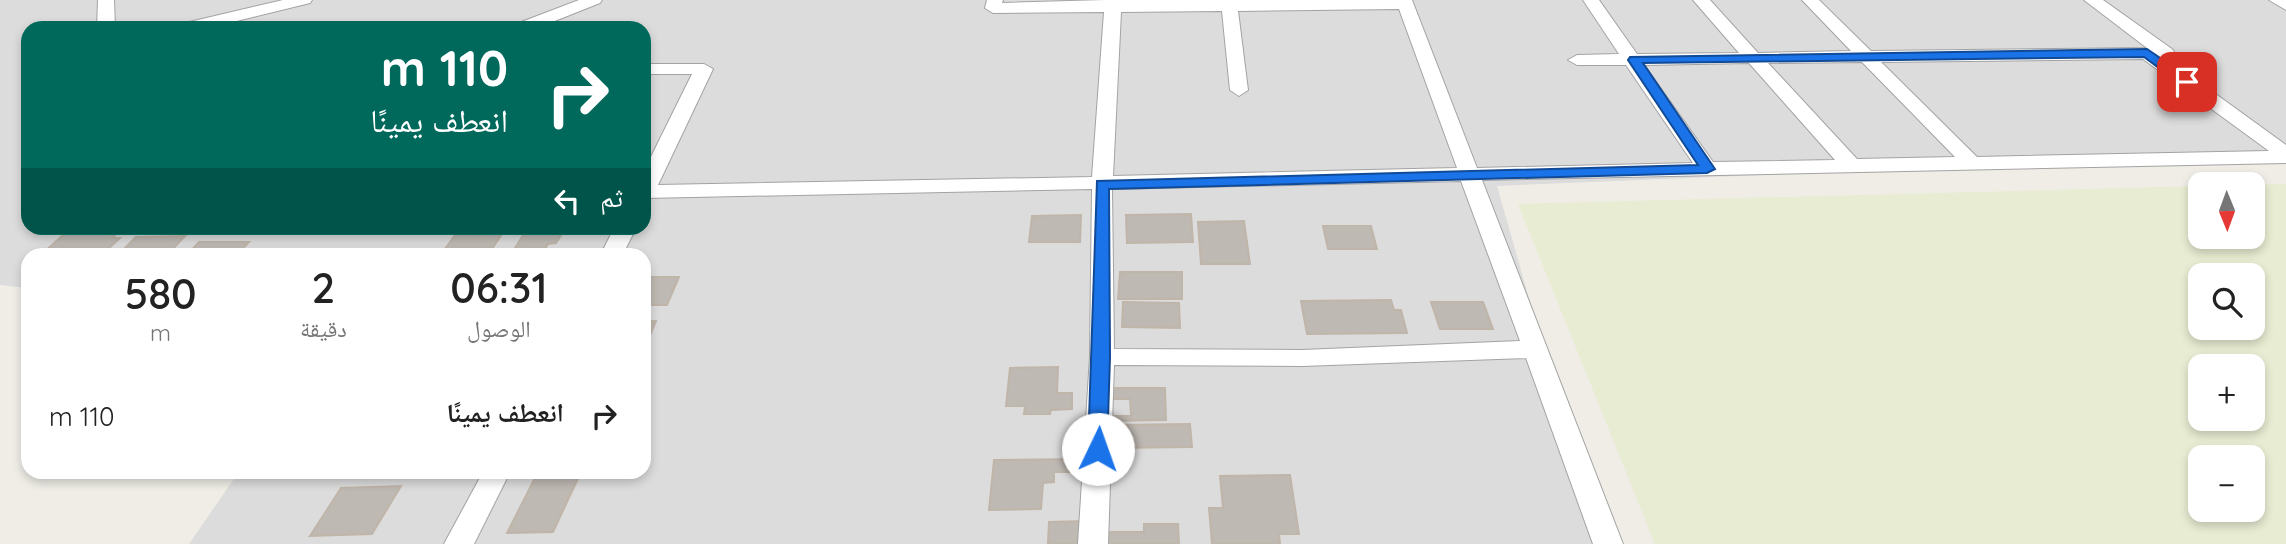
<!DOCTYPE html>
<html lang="ar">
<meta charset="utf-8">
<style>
:root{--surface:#fff;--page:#f2f2f2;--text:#222;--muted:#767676}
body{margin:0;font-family:Quicksand,"Noto Naskh Arabic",sans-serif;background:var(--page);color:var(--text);direction:rtl;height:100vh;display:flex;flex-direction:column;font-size:26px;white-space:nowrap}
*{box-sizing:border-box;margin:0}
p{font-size:23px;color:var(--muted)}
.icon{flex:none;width:38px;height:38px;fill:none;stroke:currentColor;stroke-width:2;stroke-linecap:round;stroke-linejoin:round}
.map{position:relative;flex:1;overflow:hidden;direction:ltr}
.sheet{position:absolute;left:21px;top:248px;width:630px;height:231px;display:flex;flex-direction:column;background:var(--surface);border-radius:21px;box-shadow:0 4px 10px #0003;direction:rtl}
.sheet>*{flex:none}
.hud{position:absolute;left:21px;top:21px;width:630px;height:214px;border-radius:21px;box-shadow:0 4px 10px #0003;direction:rtl;background:#00695c;color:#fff;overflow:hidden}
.needle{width:46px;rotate:179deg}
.controls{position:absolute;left:2188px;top:172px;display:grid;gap:14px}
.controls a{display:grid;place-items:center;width:77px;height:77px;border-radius:14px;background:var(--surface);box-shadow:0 4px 10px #0003;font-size:35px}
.pin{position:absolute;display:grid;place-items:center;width:60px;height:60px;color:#fff;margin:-30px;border-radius:14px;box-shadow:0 4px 10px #0006}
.me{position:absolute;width:77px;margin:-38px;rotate:3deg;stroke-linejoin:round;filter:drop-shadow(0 0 5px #0008)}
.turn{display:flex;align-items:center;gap:24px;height:147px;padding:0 28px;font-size:32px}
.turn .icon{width:91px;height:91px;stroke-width:2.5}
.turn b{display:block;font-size:49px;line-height:60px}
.then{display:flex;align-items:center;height:66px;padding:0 28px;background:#0003;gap:14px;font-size:26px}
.eta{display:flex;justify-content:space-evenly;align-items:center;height:119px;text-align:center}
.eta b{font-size:42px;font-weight:600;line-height:49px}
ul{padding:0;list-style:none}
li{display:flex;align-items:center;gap:21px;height:98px;padding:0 28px}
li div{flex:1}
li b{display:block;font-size:26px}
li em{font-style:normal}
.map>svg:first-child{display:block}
.residential{fill:#dddcdc;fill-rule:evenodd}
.farmland{fill:#e8ecd2;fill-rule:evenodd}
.building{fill:#bfb9b3;stroke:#c0b5a9;stroke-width:2}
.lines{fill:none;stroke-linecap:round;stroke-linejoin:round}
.minor-casing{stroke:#a3a3a3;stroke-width:2}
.minor{fill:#fff;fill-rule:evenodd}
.route{fill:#1a73e8;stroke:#114b97;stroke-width:2}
</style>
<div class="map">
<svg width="2286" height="544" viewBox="0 0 2286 544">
<rect width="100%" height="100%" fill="#efede6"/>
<!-- residential -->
<path class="residential" d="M0,0H2286V153L1497,186L1599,544H189L238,473L644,472V256H28V288L0,285ZM28,28H644V228H28Z"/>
<!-- farmland -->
<path class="farmland" d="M2286,184V544H1655L1518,204L2200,186V236H2252V185ZM2200,275H2252V327H2200ZM2200,366H2252V418H2200ZM2200,457H2252V509H2200Z"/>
<!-- building -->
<g class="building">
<polygon points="1191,214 1193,242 1127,243 1126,215"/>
<polygon points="1081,215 1080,242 1029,242 1032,216"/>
<polygon points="1244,221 1250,264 1201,264 1198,222"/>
<polygon points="1323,226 1371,226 1377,249 1328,249"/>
<polygon points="71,228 123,228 112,238 120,238 104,253 42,254"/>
<polygon points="542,229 565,229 556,243 548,244 541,256 510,256 525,232 540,232"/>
<polygon points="502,234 492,249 483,249 478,256 440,256 455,235"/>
<polygon points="185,236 166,256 117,256 136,237"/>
<polygon points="199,242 249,242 236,256 186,256"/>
<polygon points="1120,272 1182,272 1182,299 1118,299"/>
<polygon points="644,277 679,277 667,305 644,305"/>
<polygon points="1391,300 1394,310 1401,310 1407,333 1307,334 1301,301"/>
<polygon points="1123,302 1179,303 1180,328 1122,327"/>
<polygon points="1431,302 1483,302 1493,329 1440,329"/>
<polygon points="644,321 656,321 648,340 644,340"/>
<polygon points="1058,367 1057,393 1072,393 1072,409 1051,410 1050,414 1024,414 1025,406 1006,406 1010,368"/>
<polygon points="1112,388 1165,388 1166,420 1112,421 1112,416 1131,416 1130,399 1112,399"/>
<polygon points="1190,424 1192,447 1109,448 1109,425"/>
<polygon points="1083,459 1083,472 1054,472 1054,482 1043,483 1041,509 989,510 994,460"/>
<polygon points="266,472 324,472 322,476 264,476"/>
<polygon points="538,472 581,472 553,532 507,533"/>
<polygon points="1290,475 1299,534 1279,534 1280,544 1212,544 1209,508 1223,508 1220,476"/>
<polygon points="401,486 372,534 310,536 341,488"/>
<polygon points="1085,521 1084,544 1048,544 1049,522"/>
<polygon points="1144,524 1178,524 1179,544 1108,544 1108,532 1144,532"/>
</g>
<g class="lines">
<!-- minor casing -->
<g class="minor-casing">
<g id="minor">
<polygon points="98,0 114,0 115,28 97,28"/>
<polygon points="283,0 312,0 310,3 208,28 178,28 181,24"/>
<polygon points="579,0 602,0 600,3 537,28 513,28 516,24"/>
<path d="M987,0H1003L1002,3L1105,0H1412L1477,168L1693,163L1626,65H1577L1568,60L1577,55L1619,54L1583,0H1599L1637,54L1739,53L1693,0H1710L1758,53L1851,51L1802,0H1819L1871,51L2147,48L2084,0H2103L2172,49L2175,53L2172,57L2166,58L2286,145V163L1482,180L1623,544H1593L1526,358L1302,366L1114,365L1108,544H1078L1090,357L1092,189L644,198V171L692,74H644V64H704L713,69L658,185L1092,177L1104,12L993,13L985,8ZM1399,9L1457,168L1113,176L1121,12L1222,11L1230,90L1239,96L1248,90L1238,11ZM2143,59L2269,151L1977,157L1881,62ZM1862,62L1955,157L1857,159L1768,63ZM1749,63L1835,160L1713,162L1644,65ZM1461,181L1520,341L1302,350L1114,349L1112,189Z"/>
<polygon points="2269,0 2286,0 2286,10"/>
<polygon points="614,228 636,228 622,256 600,256"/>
<polygon points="483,472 510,472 474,544 444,544"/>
</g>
</g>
<!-- minor -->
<use href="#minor" class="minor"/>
</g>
<!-- route -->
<polygon class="route" points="2147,49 2191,79 2191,85 2182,85 2144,57 1643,63 1715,169 1707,173 1109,189 1110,357 1107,449 1104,453 1091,453 1088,449 1097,181 1698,165 1628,60 1630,57"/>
</svg>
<div class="controls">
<a><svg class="needle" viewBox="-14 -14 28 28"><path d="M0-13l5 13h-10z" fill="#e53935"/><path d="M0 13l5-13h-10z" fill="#767676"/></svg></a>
<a><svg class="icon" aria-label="search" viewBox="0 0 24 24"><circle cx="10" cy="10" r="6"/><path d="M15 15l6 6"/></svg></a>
<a>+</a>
<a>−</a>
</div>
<div class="pin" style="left:2187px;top:82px;background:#d93025"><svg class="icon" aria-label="arrive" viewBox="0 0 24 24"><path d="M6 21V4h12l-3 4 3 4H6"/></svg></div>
<svg class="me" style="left:1098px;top:449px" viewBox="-20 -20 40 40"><circle r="19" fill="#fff"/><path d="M0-13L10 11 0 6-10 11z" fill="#1a73e8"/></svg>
<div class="hud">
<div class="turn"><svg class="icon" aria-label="right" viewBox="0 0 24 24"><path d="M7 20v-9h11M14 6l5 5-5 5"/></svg><div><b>110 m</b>انعطف يمينًا</div></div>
<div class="then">ثم<svg class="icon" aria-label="left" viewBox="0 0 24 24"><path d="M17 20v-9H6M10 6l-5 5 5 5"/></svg></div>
</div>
<section class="sheet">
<div class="eta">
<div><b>06:31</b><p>الوصول</p></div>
<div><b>2</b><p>دقيقة</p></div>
<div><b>580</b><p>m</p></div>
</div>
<ul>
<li><svg class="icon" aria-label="right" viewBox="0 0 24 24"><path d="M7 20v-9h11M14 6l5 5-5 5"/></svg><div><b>انعطف يمينًا</b></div><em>110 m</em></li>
</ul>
</section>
</div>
